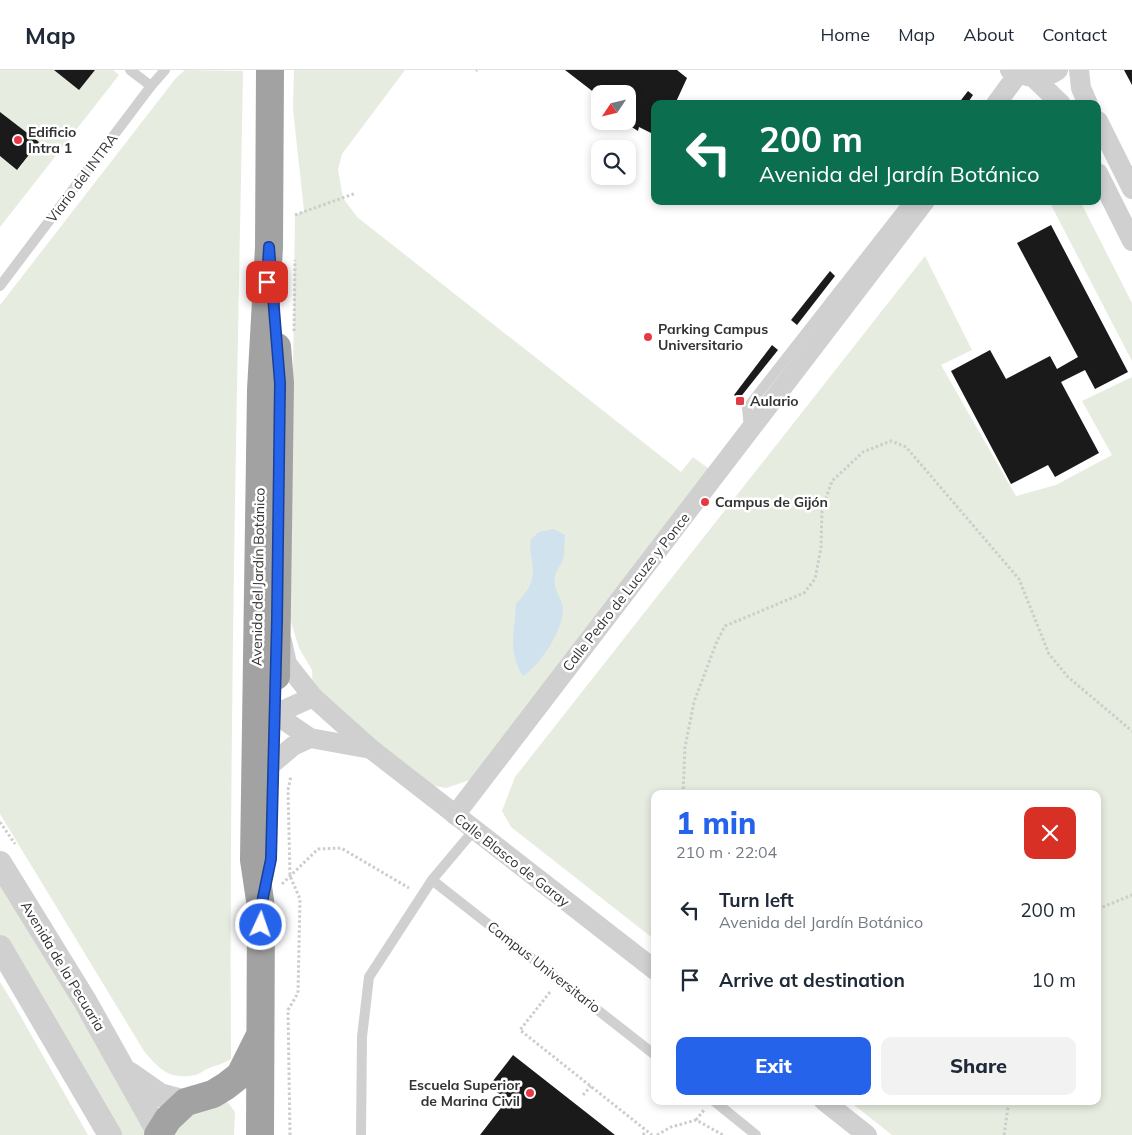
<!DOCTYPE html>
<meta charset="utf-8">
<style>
:root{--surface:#fff;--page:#f2f2f3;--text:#1f2937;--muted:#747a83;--line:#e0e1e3;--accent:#2563eb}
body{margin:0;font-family:Mulish,sans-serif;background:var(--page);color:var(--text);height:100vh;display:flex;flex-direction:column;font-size:19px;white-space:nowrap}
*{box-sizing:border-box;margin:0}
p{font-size:16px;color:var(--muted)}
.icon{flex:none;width:28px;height:28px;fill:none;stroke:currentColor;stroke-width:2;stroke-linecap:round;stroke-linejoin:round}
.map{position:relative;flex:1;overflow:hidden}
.details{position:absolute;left:651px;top:720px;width:450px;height:315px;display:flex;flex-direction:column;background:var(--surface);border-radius:10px;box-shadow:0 2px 8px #0003}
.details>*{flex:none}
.hud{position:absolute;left:651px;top:30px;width:450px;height:105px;border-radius:10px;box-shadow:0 2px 8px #0003;background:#0b6e4f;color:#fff;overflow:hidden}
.needle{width:32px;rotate:235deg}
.tools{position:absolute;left:591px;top:15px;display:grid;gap:10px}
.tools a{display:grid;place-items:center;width:45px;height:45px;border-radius:10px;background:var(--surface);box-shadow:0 2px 8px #0003;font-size:25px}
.pin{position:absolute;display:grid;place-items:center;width:42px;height:42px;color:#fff;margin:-21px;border-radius:10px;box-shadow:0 2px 8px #0006}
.me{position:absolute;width:55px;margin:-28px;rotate:3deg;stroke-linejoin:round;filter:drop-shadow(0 0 4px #0008)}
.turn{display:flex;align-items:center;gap:18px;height:105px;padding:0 25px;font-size:22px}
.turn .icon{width:65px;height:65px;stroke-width:2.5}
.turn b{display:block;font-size:35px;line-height:42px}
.round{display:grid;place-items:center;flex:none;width:52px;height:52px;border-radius:10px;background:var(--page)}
.head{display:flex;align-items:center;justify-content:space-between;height:85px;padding:0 25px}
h1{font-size:30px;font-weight:800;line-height:38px;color:var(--accent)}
.button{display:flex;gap:10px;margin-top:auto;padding:10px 25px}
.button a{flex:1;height:58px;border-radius:10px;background:var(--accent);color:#fff;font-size:20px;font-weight:800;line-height:58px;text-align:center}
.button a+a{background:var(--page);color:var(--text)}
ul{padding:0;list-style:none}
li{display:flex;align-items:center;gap:15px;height:70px;padding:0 25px}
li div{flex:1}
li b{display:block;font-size:19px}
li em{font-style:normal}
header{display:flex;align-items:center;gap:30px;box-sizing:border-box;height:70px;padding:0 25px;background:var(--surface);border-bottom:1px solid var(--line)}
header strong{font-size:24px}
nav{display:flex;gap:28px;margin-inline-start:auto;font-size:18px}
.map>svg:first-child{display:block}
.green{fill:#e6ecdf}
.water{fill:#cfe2ee}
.building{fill:#1a1a1a}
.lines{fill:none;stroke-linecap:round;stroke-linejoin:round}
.path{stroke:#cdcdcd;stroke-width:3;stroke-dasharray:2.5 2.5;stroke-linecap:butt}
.service{stroke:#d0d0d0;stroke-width:10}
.minor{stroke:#d0d0d0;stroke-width:20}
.tertiary{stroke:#d0d0d0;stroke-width:24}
.trunk{stroke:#a2a2a2;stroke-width:28}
.route-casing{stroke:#184099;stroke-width:12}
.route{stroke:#2563eb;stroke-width:9}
.poi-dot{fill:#e63946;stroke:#fff;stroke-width:2}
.labels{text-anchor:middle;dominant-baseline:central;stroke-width:5;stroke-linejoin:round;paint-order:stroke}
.poi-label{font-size:14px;font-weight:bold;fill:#333;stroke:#fff;text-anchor:start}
.street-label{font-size:14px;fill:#333;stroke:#fff}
</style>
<header>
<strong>Map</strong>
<nav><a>Home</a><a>Map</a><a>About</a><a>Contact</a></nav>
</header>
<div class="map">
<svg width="1132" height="1065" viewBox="0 0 1132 1065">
<rect width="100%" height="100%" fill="#fff"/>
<!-- green -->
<g class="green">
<polygon points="0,0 113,0 119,5 0,157 0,86 18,100 39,72 0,42"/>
<path d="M185,0L243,1C237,330 229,660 231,989C223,994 217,995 209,998C204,1000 200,1004 195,1005C169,1010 159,999 144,981L0,744V235L176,8Z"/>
<polygon points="294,0 405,0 342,84 338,100 343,128 357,147 681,402 693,387 716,404 485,705 446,718 413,712 313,627 312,600 299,578 290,548 295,145 304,141 293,39"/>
<polygon points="1049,131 1080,131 1132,233 1132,291"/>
<polygon points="925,186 972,280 941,295 1016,426 1056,415 1112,385 1082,331 1132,307 1132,1065 892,1065 849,1031 1098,1031 1098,724 655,724 655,870 511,757 502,741 515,707"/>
<polygon points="0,793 160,1065 110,1065 0,877"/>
<polygon points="0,912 13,933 88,1065 0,1065"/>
<polygon points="225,1029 235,1042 234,1065 173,1065 181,1049"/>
</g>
<!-- water -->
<path class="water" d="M554,459L565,465C564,473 565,482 563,489C561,495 556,500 555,507C552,520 563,529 563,540C562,561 541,595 523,606C507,582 515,560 516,533C529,520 535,511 532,492C531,483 529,478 531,469L539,462Z"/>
<!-- building -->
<g class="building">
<polygon points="54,0 95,0 79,20"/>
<polygon points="565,0 677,0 687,8 675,34 655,34 655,65 639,57 638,61 622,51 628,51 628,24 600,24 600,27"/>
<polygon points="1124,0 1132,0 1132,15"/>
<polygon points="968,21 973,25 967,34 958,34"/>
<polygon points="0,42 39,72 17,100 0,86"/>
<polygon points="1051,155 1128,302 1095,319 1085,300 1061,312 1099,383 1055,407 1048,395 1011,414 951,301 990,280 1006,309 1050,286 1057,299 1078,287 1017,173"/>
<polygon points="830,201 835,206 797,255 791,250"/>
<polygon points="772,275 778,280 739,329 734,325"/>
<polygon points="513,985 615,1065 480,1065 507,1030 489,1016"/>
</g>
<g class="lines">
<!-- path -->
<g class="path">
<polyline points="476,1 477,0"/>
<polyline points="295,145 356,123"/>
<polyline points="294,261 295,190"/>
<polyline points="683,724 685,677 694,632 717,571 725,556 804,523 815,509 821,478 822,439 832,411 863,382 891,371 906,377 1019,509 1049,584 1068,607 1132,661"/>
<polyline points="0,752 15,774"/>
<polyline points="282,814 318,779 341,778 409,818"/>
<polyline points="1098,839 1132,825"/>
<polyline points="550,922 520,960 652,1065"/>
<polyline points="583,1025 591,1016"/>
<polyline points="696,1050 704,1040"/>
<polyline points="290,1065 288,940 298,923 300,829 290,806 288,720 291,706"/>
<polyline points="643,1065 646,1061"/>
<polyline points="657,1065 671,1057 696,1050 723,1065"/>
<polyline points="1004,1065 1009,1031"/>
</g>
<!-- service -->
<g class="service">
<polyline points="130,0 151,16"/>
<polyline points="0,216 151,16 165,0"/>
<polyline points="749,358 747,338 909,131"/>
<polyline points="432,810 655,985"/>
<polyline points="714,1031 756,1065"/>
<polyline points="361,1065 362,967 369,907 432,810 474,760"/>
</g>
<!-- minor -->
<g class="minor">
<path d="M1010,0C1024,8 1044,10 1058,0"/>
<polyline points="1079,0 1081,18 1088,34"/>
<polyline points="1033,7 1061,34"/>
<polyline points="996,34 1018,4"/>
<polyline points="1098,51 1132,119"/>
<polyline points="1098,103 1132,171"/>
<polyline points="282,571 287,594 313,627 371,679 655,900"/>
<polyline points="275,644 310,668 371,679"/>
<polyline points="266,650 275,644 313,627"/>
<polyline points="273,693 293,676 310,668"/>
<polyline points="455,745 925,131"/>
<polyline points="824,1031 867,1065"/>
</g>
<!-- tertiary -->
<g class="tertiary">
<polyline points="0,793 85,931 160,1065"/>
<polyline points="0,877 110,1065"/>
<polyline points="130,1004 160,1025 186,1032"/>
</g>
<!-- trunk -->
<g class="trunk">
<polyline points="276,606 280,313 277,277"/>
<polyline points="158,1065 168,1049 186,1032 213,1024 226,1016 240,1005 258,969"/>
<polyline points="260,1065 261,837 254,790 261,320 269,177 270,0"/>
</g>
</g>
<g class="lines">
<!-- route casing -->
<g class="route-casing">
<polyline id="route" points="261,855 261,837 271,789 277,550 280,313 269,177 267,212"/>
</g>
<!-- route -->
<use href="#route" class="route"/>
</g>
<!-- markers -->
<g class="poi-dot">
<circle cx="18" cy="70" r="5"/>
<circle cx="648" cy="267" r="5"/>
<rect x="735" y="326" width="10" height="10" rx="2.5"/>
<circle cx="705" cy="432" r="5"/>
<circle cx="530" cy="1023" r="5"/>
</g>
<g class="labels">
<!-- poi labels -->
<g class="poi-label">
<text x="28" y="62">Edificio<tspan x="28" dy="16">Intra 1</tspan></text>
<text x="658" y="259">Parking Campus<tspan x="658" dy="16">Universitario</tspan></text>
<text x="750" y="331">Aulario</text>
<text x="715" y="432">Campus de Gijón</text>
<text x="520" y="1015" text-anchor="end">Escuela Superior<tspan x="520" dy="16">de Marina Civil</tspan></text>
</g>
<!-- street labels -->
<g class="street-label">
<text transform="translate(82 108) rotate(-53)">Viario del INTRA</text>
<text transform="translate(258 507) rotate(-89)">Avenida del Jardín Botánico</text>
<text transform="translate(626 522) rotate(-52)">Calle Pedro de Lucuze y Ponce</text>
<text transform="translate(512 790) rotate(38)">Calle Blasco de Garay</text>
<text transform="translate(63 896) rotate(59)">Avenida de la Pecuaria</text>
<text transform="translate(544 897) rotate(38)">Campus Universitario</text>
</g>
</g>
</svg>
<div class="tools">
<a><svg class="needle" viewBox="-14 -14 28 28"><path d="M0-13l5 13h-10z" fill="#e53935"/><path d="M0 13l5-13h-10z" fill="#747a83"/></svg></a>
<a><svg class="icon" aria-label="search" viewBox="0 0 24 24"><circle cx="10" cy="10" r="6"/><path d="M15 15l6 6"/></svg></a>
</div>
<div class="pin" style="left:267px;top:212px;background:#d93025"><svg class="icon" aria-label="arrive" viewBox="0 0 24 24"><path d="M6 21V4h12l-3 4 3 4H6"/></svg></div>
<svg class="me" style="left:261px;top:855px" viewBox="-20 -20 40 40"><circle r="17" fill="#2563eb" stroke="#fff" stroke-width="3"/><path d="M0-11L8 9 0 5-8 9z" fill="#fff"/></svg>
<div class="hud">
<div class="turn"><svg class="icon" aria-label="left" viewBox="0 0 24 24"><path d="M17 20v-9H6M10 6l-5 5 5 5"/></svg><div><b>200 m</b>Avenida del Jardín Botánico</div></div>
</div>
<section class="details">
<div class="head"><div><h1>1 min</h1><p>210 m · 22:04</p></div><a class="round" style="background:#d93025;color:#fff"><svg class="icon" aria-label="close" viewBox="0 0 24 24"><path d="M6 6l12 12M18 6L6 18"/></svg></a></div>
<ul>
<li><svg class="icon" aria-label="left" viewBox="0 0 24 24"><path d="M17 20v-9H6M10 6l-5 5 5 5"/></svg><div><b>Turn left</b><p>Avenida del Jardín Botánico</p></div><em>200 m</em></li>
<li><svg class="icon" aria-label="arrive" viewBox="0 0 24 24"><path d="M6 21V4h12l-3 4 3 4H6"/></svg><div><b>Arrive at destination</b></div><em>10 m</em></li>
</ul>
<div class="button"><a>Exit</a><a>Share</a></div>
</section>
</div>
